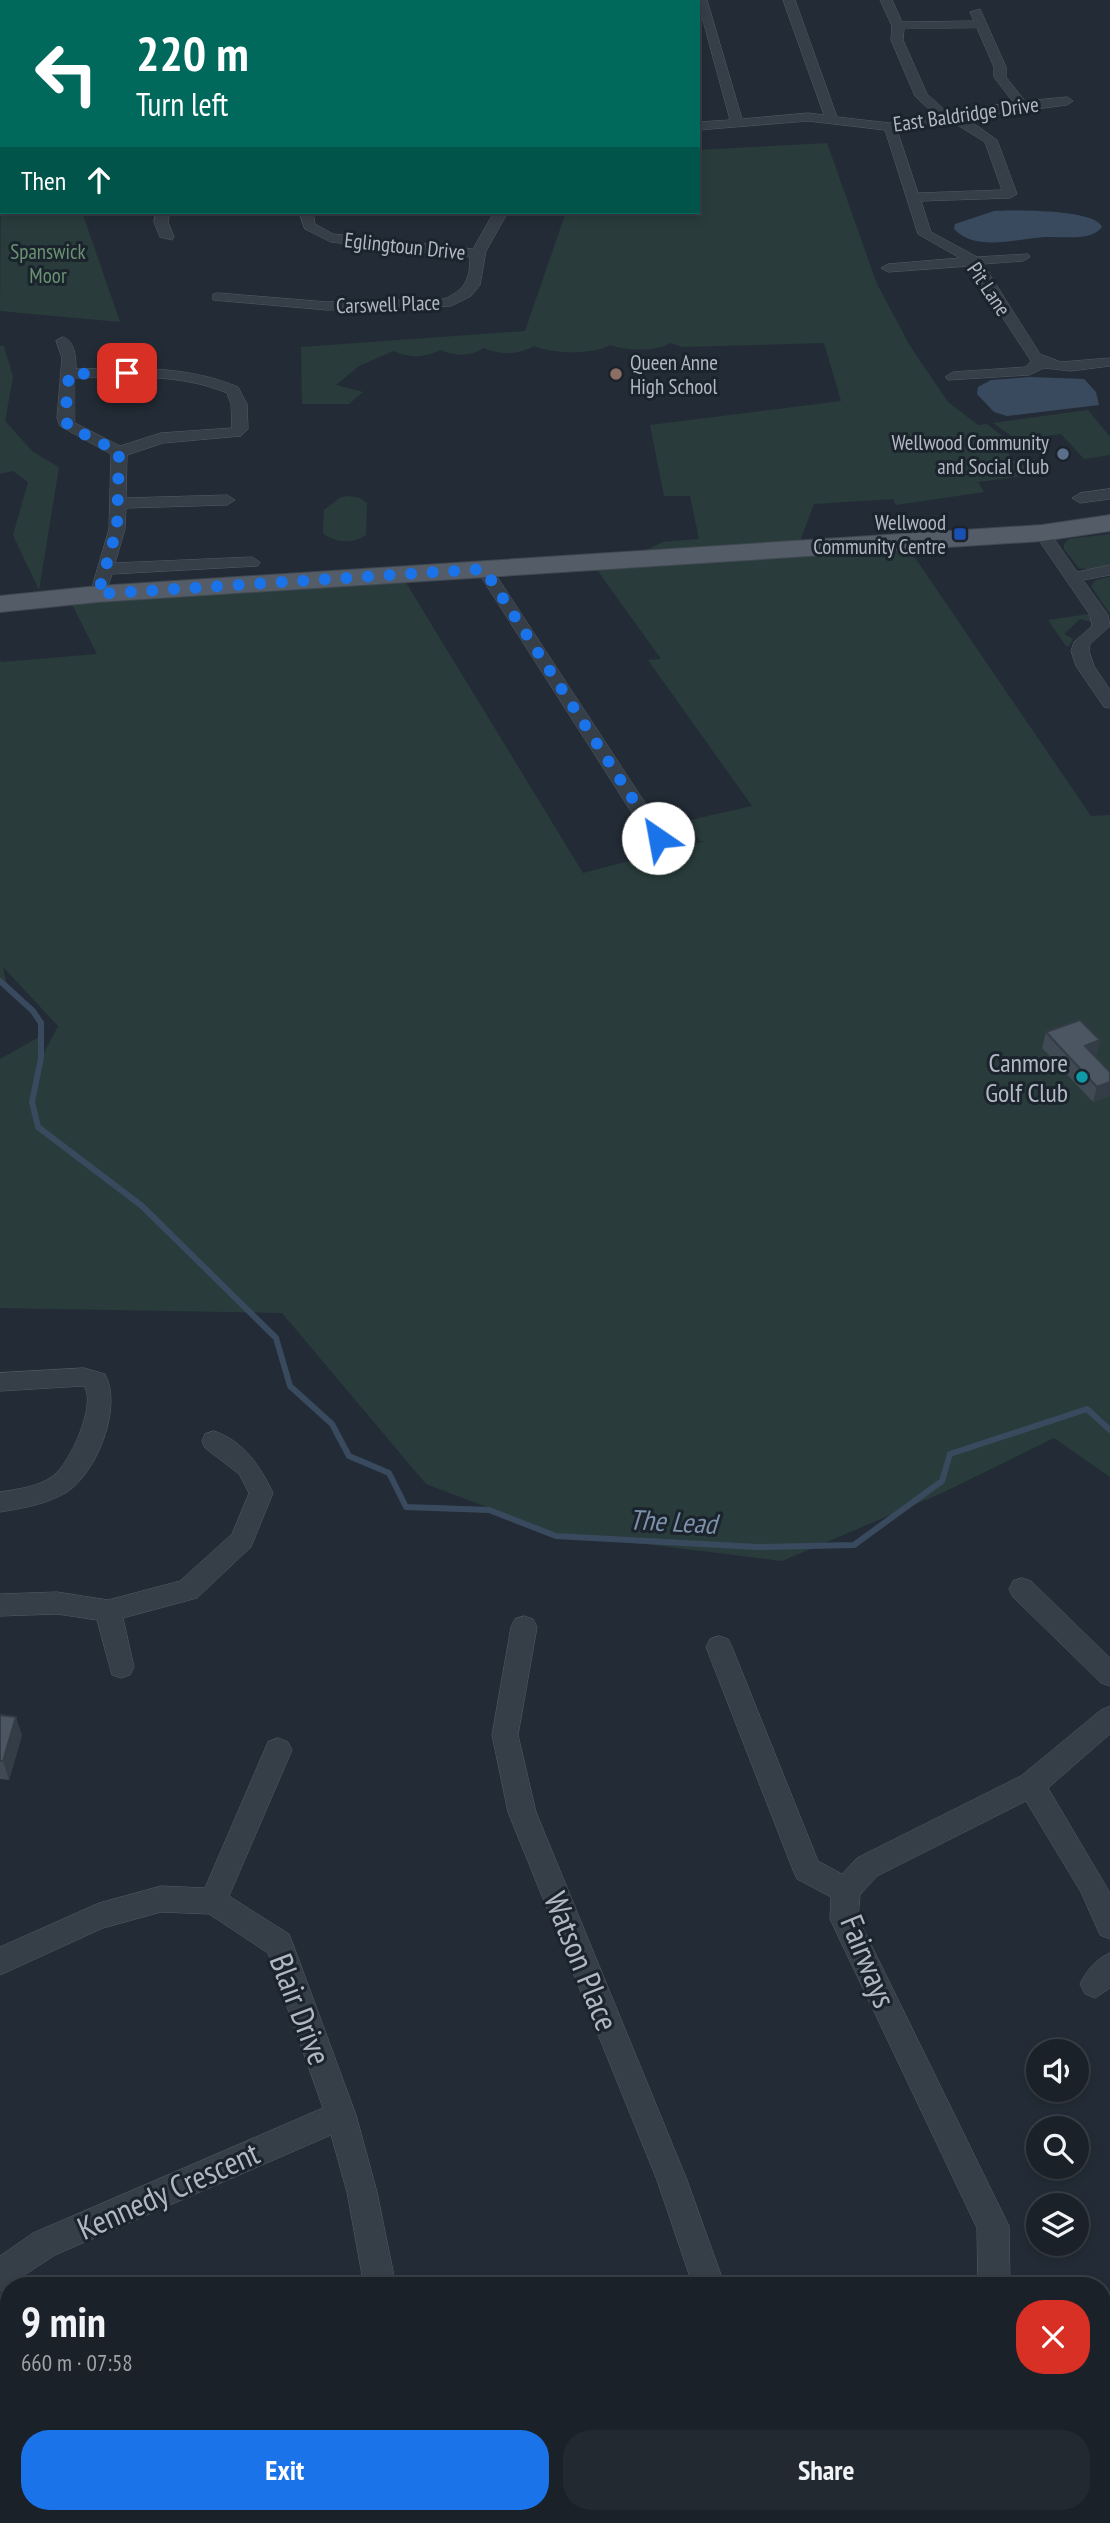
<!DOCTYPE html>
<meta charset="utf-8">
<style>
:root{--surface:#1a2128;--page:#232930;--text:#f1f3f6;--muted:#9fa3a8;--line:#383e45;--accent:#1a73e8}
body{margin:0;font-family:"PT Sans Narrow",sans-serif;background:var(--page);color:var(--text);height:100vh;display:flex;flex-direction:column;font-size:26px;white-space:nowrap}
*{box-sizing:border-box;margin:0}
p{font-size:23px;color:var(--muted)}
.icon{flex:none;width:38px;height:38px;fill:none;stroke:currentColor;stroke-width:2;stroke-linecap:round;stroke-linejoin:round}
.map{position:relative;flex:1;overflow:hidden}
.sheet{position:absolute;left:0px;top:2277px;width:1111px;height:247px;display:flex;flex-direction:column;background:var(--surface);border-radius:28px 28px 0 0;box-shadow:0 4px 10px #0003,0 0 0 2px var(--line)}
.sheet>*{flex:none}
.top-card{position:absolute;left:0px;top:0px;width:700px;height:214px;box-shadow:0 4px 10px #0003,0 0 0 2px var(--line);background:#00695c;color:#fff;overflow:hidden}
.fabs{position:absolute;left:1026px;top:2039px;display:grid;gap:14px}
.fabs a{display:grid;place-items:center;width:63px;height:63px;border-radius:50%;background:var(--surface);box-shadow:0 4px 10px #0003,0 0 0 2px var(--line);font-size:35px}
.pin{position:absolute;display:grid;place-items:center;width:60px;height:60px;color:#fff;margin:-30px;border-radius:14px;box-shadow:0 4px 10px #0006}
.me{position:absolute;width:77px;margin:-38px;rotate:327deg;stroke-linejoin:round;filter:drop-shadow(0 0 5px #0008)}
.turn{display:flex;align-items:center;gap:24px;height:147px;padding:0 21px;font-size:32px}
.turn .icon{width:91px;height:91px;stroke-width:2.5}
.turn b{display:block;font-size:49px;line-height:60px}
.then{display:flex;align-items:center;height:66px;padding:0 21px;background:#0003;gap:14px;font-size:26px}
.round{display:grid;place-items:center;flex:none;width:74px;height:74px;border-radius:28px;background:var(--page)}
.head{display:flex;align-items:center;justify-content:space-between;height:119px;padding:0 21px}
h1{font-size:42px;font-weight:700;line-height:52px}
.cta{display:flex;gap:14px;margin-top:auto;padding:14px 21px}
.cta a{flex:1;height:80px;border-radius:28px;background:var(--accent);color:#fff;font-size:28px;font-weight:700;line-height:80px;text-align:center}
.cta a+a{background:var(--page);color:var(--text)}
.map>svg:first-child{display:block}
.green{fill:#293c3b}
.water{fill:#394a5f}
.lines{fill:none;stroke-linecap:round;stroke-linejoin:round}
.stream{stroke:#394a5f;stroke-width:6}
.street-casing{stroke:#545b65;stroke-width:1}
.primary-casing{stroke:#3f4750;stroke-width:2}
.street{fill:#363e47;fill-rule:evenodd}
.primary{fill:#545d67;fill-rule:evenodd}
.wall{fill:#404a54}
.shaded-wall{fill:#343c45}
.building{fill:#4b5662;stroke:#343c45;stroke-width:2}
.route{stroke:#1a73e8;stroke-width:12;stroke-dasharray:0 21.6}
.education-dot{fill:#8d6e63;stroke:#1b232c;stroke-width:2.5}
.service-dot{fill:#5c6f8a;stroke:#1b232c;stroke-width:2.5}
.transit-dot{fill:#1a4fb4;stroke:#1b232c;stroke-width:2.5}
.culture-dot{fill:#0f9aa8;stroke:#1b232c;stroke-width:2.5}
.labels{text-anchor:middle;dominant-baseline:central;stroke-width:6;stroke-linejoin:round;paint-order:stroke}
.far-street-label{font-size:21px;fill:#b1b8c3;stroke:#1b232c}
.far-park-label{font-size:21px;fill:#6a9272;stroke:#1b232c}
.far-poi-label{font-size:21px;fill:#b1b8c3;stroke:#1b232c;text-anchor:end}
.poi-label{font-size:26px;fill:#b1b8c3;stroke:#1b232c;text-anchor:end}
.water-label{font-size:28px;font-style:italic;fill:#7c90aa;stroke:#1b232c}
.near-street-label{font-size:32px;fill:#b1b8c3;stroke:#1b232c}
</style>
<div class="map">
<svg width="1110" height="2523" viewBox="0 0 1110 2523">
<rect width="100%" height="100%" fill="#232c36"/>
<!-- green -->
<g class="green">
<polygon points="2,41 2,212 82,212 120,322 0,311"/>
<path d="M827,143L877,284L910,346L948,402L978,425L987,424L1012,444L1007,450L1011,459L1040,474L978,482L984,492L896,505L893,499L814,504L800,541L644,551L663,542L699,539L690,496H664L650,425L841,401L824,343L682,347L671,343C654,352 628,351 610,345C592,355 553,354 534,346C519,355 499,355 484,348C469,357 455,356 440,350C425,358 409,358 393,351L359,366L336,385L363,392L349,404H302L301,347L525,331L566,212H698V150Z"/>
<polygon points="0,346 4,346 13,377 5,421 33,452 59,467 39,590 13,535 28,482 13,471 0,474"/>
<polygon points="1088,410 1110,437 1110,455 1084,459 1061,434 1017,440 993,423"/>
<path d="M349,496L360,498L367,503L366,535C354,544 334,543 323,533L324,510L341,497Z"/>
<polygon points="1110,534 1110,567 1092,570 1079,568 1064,549 1064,544 1069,539"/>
<polygon points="909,549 1091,816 1110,815 1110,1477 1054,1438 942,1493 782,1561 556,1533 426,1484 282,1313 0,1308 0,1059 41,1036 42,1057 58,1026 3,967 7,987 0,981 0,660 2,662 97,654 71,602 403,578 583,873 705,841 700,841 686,821 752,806 648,660 661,659 595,567"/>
<polygon points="1110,577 1110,614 1091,586 1096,580"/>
<polygon points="1089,614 1092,622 1080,619 1064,634 1073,639 1069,646 1066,646 1048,620"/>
</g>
<!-- water -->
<g class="water">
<path d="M994,211C1014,210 1095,209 1102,227C1091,242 1061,236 1044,237C1017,239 975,252 954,229L955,224Z"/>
<polygon points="1030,377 1084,379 1096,392 1099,405 1007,416 994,412 977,394 978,387 991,380"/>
</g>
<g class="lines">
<!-- stream -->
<polyline class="stream" points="0,981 33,1011 41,1023 41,1058 32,1102 38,1127 142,1206 276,1338 290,1386 332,1424 349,1456 389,1473 406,1507 489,1510 556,1536 757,1547 854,1545 942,1481 950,1454 1087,1409 1110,1430"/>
<!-- street casing -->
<g class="street-casing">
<g id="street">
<polygon points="33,0 45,0 46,2 34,2"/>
<polygon points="168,0 180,0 167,2"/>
<rect x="288" y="0" width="12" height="2"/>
<polygon points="389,0 401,0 388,2"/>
<polygon points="577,0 610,0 575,2"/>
<path d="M695,0H707L742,119L808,113L824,115L783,0H795L837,117L890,123L935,115L915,96L891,40L892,26L880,0H892L902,22L974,21L970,12L980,9L1006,67V77L1025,101L1067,97L1073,101L1067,105L966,118L997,140L1017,194L1010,198L921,201L931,232L977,257L1028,254L1030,257L1023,261L983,264L1040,354L1061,362L1110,358V366L1071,371L1044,368L1029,375L948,380L945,377L953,372L1026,367L1031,361L969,266L888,272L881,268L888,264L960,258L918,234L885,130L808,121L698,130V122L730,120L698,2ZM977,28L994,67V77L1013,102L948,113L927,94L903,40L904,29ZM951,121L985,142L1002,190L918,193L897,130Z"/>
<polygon points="156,212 170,212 168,222 174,237 172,240 160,237 154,222"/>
<path d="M299,212H313L315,224L333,234L473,249L494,212H508L486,251L480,285L471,296L451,306L327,310L213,300V294L218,293L327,302L444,299C465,290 470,279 470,257L331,242L305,229Z"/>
<path d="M63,337C75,340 76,358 76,369C131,368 186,365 238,387L247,404L248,429L241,436L163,443L127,455L126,498L227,495L235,500L227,505L126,508L125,529L115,563L252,557L260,562L258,566L112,574L104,598H92L90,594L109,529L111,454L60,426L57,418L62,358L56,341ZM75,378C126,377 179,373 227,393L231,404L232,428L161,433L120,446L75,423Z"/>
<polygon points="1110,489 1110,499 1080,503 1072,498 1080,493"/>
<polygon points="1042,528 1048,530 1077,572 1110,565 1110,575 1083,580 1108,615 1110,626 1090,644 1089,651 1094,666 1110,690 1110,708 1104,707 1076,666 1071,651 1074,642 1092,626 1090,615 1034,533"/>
<polygon points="484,564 492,569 668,838 665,842 651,842 648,838 476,569"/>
<path d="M84,1368L105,1374C123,1407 97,1472 67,1492C48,1504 23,1508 0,1512V1492C18,1489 38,1487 53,1476C70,1463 97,1404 84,1386L0,1391V1373Z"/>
<path d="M214,1431C244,1441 260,1466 273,1493L251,1547L197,1598L123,1618L134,1667L130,1675L121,1678L112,1675L97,1620L57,1614L0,1616V1594L57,1592L108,1600L180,1581L232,1534L249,1493L239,1474L205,1448L202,1441L205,1434Z"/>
<polygon points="1022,1578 1031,1581 1110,1658 1110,1686 1101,1683 1013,1597 1009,1589 1013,1581"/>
<polygon points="524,1616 533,1619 537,1627 518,1735 536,1812 687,2180 725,2286 693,2286 657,2180 508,1812 492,1735 511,1627 515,1619"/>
<polygon points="719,1636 728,1639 732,1647 818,1861 842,1874 857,1858 1021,1776 1101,1710 1110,1706 1110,1734 1048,1788 1110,1893 1110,1939 1100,1935 1081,1892 1026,1801 877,1876 860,1895 858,1918 1009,2226 1010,2286 978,2286 977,2228 830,1919 831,1897 797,1879 793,1870 706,1647 710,1639"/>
<polygon points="278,1738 288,1742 292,1750 229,1896 289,1934 293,1944 356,2115 377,2192 396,2286 364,2286 347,2192 331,2135 55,2255 0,2291 0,2256 33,2233 323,2108 268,1953 209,1914 161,1912 103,1928 0,1975 0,1947 99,1903 161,1886 205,1888 268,1742"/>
<path d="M1110,1953V1988L1095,1998L1085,1994L1080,1984C1087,1970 1096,1959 1110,1953Z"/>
<polygon points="0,2468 9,2471 9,2505 0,2502"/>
<polygon points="57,2515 107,2515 111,2523 60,2523"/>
<polygon points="381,2515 415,2515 414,2523 380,2523"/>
<polygon points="749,2515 783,2515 784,2523 750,2523"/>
</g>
</g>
<!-- primary casing -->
<g class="primary-casing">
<polygon id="primary" points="1110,515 1110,531 1042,541 98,602 0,612 0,596 98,586 1042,525"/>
</g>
<!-- street -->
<use href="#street" class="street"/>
<!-- primary -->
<use href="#primary" class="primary"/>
</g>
<!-- wall -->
<g class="wall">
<polygon points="1046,1032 1100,1040 1096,1056 1095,1056 1110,1072 1110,1096 1093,1102 1042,1048"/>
<polygon points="0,1715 22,1735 9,1780 0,1779"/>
</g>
<!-- shaded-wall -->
<g class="shaded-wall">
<polygon points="1100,1040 1096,1056 1081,1062 1085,1046"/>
<polygon points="1110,1082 1110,1096 1093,1102 1097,1087"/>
<polygon points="16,1717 22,1735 9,1780 3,1761"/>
</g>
<!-- building -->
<g class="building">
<polygon points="1080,1020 1100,1040 1085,1046 1110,1072 1110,1082 1097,1087 1046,1032"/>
<polygon points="0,1715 16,1717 3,1761 0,1761"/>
</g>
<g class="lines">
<!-- route -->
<polyline class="route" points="127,373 69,374 65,418 68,426 119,452 117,528 98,594 484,569 658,838"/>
</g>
<!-- markers -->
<circle class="education-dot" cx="616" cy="374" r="7"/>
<circle class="service-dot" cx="1063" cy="454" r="7"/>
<rect class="transit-dot" x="953" y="527" width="14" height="14" rx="3.5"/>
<circle class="culture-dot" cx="1082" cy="1077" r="7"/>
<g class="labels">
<!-- far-street labels -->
<g class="far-street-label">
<text transform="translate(966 114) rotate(-8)">East Baldridge Drive</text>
<text transform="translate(405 246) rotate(6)">Eglingtoun Drive</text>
<text transform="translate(989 289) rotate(56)">Pit Lane</text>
<text transform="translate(388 304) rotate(-2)">Carswell Place</text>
</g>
<!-- far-park labels -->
<g class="far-park-label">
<text x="48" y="251">Spanswick<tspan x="48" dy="24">Moor</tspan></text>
</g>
<!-- far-poi labels -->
<g class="far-poi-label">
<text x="630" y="362" text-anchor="start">Queen Anne<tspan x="630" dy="24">High School</tspan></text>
<text x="1049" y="442">Wellwood Community<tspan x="1049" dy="24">and Social Club</tspan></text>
<text x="946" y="522">Wellwood<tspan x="946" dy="24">Community Centre</tspan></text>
</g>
<!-- poi labels -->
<g class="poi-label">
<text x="1068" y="1062">Canmore<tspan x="1068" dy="30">Golf Club</tspan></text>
</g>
<!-- water labels -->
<g class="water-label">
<text transform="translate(673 1521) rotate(3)">The Lead</text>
</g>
<!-- near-street labels -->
<g class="near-street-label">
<text transform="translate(582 1961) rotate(68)">Watson Place</text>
<text transform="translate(869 1961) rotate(68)">Fairways</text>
<text transform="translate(301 2009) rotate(69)">Blair Drive</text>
<text transform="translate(168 2190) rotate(-24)">Kennedy Crescent</text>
</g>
</g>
</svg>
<div class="fabs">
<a><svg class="icon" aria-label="sound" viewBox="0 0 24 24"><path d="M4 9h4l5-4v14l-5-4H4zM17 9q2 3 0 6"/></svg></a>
<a><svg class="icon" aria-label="search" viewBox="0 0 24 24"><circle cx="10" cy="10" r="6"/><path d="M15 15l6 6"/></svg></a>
<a><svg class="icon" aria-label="layers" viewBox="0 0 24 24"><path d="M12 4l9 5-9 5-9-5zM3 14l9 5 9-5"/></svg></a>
</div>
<div class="pin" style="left:127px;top:373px;background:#d93025"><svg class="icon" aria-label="arrive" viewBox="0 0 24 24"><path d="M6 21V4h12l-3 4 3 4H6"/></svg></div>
<svg class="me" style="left:658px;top:838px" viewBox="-20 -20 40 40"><circle r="19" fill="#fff"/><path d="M0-13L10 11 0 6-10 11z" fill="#1a73e8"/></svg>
<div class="top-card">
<div class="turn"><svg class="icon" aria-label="left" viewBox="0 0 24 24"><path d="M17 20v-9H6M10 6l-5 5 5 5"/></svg><div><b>220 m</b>Turn left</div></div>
<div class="then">Then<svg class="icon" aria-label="ahead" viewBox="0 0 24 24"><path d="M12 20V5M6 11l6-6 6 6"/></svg></div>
</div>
<section class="sheet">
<div class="head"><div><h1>9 min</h1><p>660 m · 07:58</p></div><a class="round" style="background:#d93025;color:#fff"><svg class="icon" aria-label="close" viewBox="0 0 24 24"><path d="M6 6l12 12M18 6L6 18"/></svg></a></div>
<div class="cta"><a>Exit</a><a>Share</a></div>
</section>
</div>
